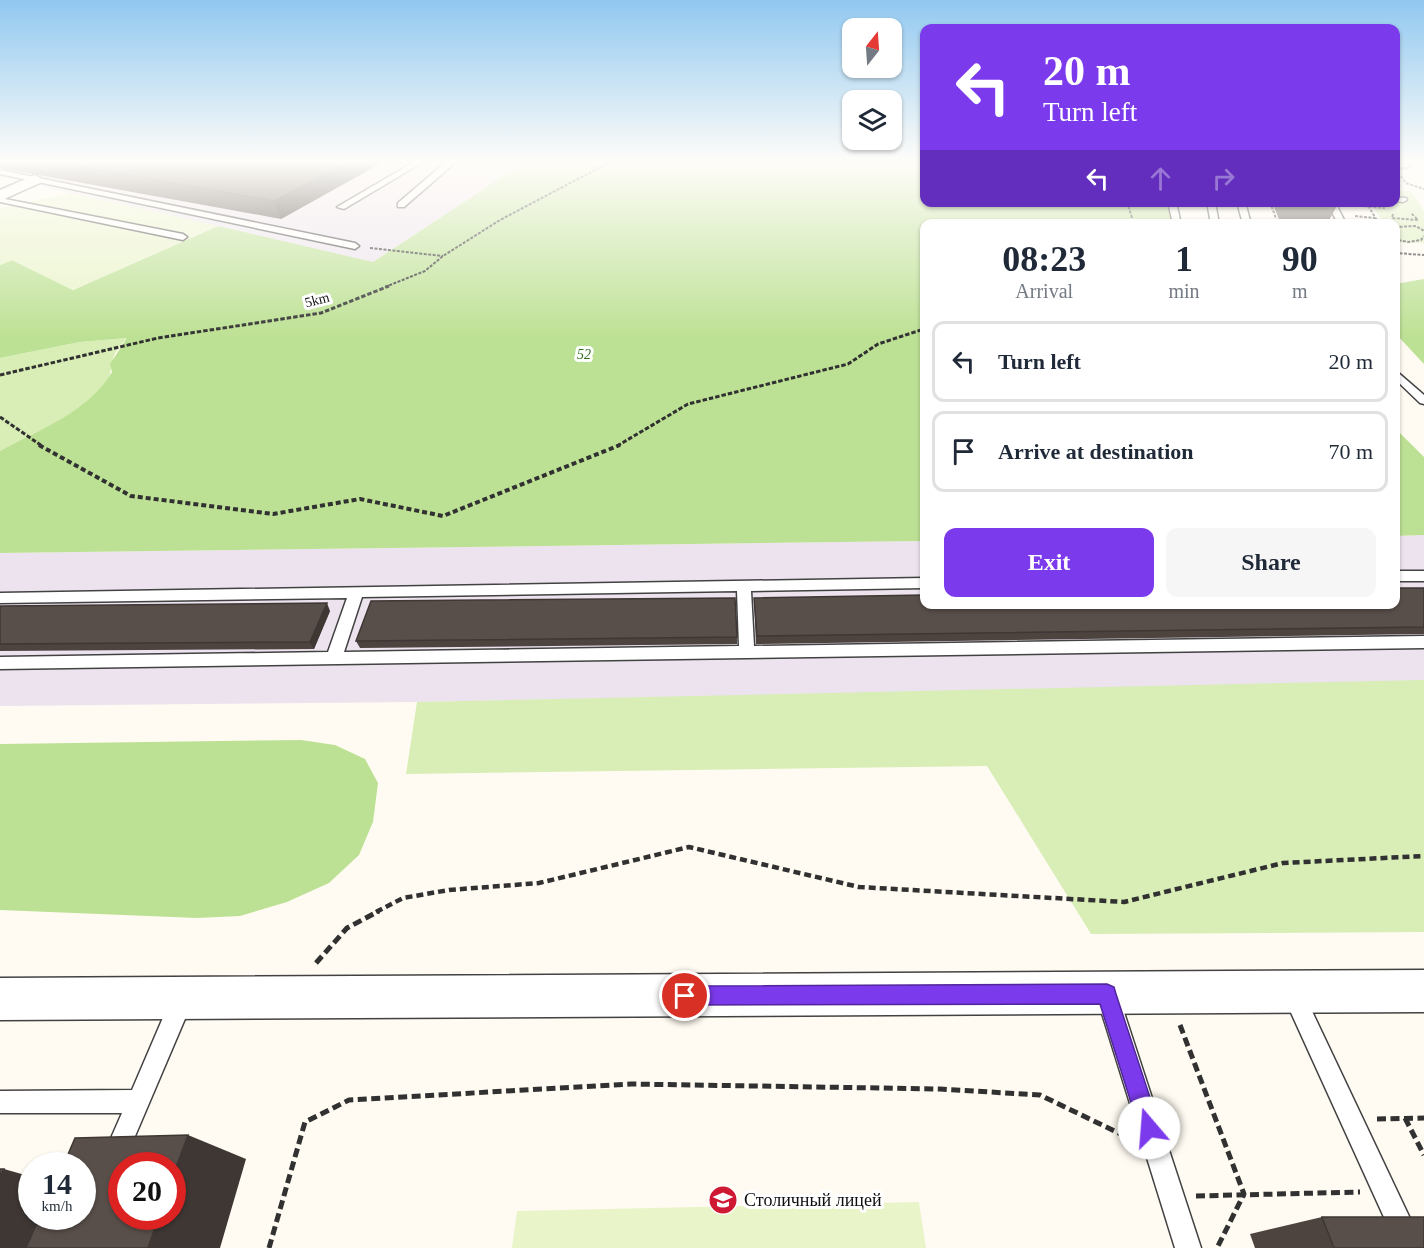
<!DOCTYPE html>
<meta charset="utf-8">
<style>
:root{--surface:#fff;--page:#f6f6f7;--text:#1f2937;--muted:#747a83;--line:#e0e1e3;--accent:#7c3aed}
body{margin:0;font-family:"Times New Roman",serif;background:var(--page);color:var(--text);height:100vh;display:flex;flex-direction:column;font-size:22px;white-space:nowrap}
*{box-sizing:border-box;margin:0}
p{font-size:20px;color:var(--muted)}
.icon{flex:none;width:33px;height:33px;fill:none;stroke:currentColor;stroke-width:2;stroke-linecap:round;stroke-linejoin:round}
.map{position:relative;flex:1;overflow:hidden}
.sheet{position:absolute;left:920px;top:219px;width:480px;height:390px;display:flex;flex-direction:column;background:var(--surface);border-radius:12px;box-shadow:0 2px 4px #0004}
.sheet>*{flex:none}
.guide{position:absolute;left:920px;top:24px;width:480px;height:183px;border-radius:12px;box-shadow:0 2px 4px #0004;background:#7c3aed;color:#fff;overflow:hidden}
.needle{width:39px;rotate:17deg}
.tools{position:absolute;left:842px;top:18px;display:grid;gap:12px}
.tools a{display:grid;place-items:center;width:60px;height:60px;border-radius:12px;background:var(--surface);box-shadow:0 2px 4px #0004;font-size:30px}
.speed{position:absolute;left:18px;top:1152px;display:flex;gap:12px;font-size:30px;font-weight:700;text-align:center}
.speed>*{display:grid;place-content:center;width:78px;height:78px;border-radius:50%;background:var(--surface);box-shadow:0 2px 4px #0004;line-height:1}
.speed small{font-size:15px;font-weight:400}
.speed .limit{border:9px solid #d22;background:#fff;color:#111}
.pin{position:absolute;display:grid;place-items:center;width:51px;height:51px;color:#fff;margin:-26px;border:3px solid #fff;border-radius:50%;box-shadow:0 2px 6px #0007}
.me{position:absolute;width:66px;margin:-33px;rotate:342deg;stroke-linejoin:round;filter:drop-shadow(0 0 4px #0008)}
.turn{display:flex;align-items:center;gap:21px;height:126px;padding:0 24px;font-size:27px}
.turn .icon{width:78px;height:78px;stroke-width:2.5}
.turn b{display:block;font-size:42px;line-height:51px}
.lanes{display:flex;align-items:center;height:57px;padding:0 24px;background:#0003;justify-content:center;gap:30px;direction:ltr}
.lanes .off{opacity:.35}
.eta{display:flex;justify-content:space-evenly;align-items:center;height:102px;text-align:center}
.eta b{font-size:36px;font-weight:600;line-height:42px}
.cta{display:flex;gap:12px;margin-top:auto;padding:12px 24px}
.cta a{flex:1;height:69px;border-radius:12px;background:var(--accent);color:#fff;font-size:24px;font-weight:600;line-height:69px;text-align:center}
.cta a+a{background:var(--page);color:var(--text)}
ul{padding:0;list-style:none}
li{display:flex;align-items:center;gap:18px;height:81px;margin:0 12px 9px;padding:0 12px;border:3px solid var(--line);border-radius:12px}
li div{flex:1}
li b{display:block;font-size:22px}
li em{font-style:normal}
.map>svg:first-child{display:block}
.industrial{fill:#ece3ee}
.green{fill:#d8eeb6}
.forest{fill:#bde194}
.pitch{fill:#e9f4c9}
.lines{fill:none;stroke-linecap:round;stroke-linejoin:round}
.lane-casing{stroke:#424242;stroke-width:3}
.street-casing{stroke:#424242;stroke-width:3}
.path-far4{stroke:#313131;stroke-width:2;stroke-dasharray:3 1.5;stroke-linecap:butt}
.path-far3{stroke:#313131;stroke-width:3;stroke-dasharray:4.5 2;stroke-linecap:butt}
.path-far2{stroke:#313131;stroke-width:4;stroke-dasharray:5 3;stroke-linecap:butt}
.path-far1{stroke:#313131;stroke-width:4.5;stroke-dasharray:7 4;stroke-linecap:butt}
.path{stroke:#313131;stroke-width:5;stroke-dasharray:9 4.5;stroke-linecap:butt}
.lane{fill:#fff;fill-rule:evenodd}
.street{fill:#fff;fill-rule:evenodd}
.wall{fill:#4d4440}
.shaded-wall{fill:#3e3734}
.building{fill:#594f4a;stroke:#3e3734;stroke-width:1.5}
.route{fill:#7c3aed;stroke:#51269a;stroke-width:1.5}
.labels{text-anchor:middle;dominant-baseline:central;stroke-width:6;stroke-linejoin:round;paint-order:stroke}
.far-street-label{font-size:14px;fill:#0f0f0f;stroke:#fff}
.far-park-label{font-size:14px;font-style:italic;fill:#316f18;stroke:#fff}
.near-poi-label{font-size:18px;fill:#0f0f0f;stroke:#fff;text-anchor:start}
</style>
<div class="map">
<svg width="1424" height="1248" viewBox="0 0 1424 1248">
<rect width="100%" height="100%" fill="#fffbf2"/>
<!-- industrial -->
<g class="industrial">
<polygon points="0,162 525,162 373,262 0,177"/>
<polygon points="1424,535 1424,684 417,702 0,706 0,553 924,541 924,604 1395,604 1395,536"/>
</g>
<!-- green -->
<g class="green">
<polygon points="1395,190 1411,191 1424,211 1424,243 1395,242 1395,224 1384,223 1370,203 1395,202"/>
<path d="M127,338C123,343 116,350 114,356C110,366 112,374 106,383C86,412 31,434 0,451V358L80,342Z"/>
<polygon points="1424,680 1424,932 1091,934 987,766 406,774 417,702"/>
</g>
<!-- forest -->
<g class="forest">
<path d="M525,162H924V202L1166,203L1179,223L924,224V541L0,553V451C38,430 89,412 112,372L110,364L127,338L80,342L0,358V265L12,260L73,290L218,226L373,262Z"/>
<polygon points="1424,279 1424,364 1395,333 1395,284"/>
<polygon points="1395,428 1424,457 1424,535 1395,536"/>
<polygon points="301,740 335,745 365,759 378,783 373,822 359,855 329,883 287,902 240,916 197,918 0,910 0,744"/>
</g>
<!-- pitch -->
<g class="pitch">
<polygon points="71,193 218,226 73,290 12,260 0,265 0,208"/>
<polygon points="919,1202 926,1248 512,1248 517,1211"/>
</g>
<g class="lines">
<!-- lane casing -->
<g class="lane-casing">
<g id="lane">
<polygon points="414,162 423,162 344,209 337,207"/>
<polygon points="446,162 456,162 404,207 398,207 398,203"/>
<polygon points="0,170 355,243 359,246 355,249 0,174"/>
<polygon points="1395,197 1406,198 1407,200 1403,202 1395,201"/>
<polygon points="0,198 183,234 187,237 183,240 0,202"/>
<polygon points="1168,202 1176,202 1181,224 1173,224"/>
<polygon points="1207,202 1215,202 1219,224 1211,224"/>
<polygon points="1237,202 1245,202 1251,224 1243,224"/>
<polygon points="1327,202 1335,202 1346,224 1338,224"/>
<polygon points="1395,370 1424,395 1424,404 1420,403 1395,379"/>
<rect x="1395" y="571" width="29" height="10"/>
<path d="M924,578V588L751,591L754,646L1424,636V648L0,669V657L328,652L347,598L0,603V593ZM737,591L739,646L344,652L362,597Z"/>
<polygon points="1107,983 1114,987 1118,994 1201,1248 1175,1248 1096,994 1100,987"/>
<polygon points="1294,984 1301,988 1424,1248 1398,1248 1283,995 1287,988"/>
<polygon points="182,989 190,992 193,1000 124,1162 116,1166 108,1162 104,1154 122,1113 0,1113 0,1091 132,1090 174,992"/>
</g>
</g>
<!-- street casing -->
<g class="street-casing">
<g id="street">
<polygon points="35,175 43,180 40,183 0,201 0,190"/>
<polygon points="1424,970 1424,1012 0,1020 0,978"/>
</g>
</g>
<!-- path-far4 -->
<g class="path-far4">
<polyline points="1395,169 1407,184"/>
<polyline points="1396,169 1409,168 1412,162"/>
<polyline points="1406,183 1424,189"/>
<polyline points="1127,202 1134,224"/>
<polyline points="1270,202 1278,224"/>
<polyline points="1366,202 1379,224"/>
<polyline points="1351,205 1385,208"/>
<polyline points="1393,214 1392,218 1418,220 1411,213"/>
<polyline points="1355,216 1375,218"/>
<polyline points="1357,221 1376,224"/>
<polyline points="1395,227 1416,226 1424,231"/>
<polyline points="1395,232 1398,240 1408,242 1421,240 1424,236"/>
<polyline points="370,248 443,256"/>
<polyline points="1395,253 1424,255"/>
<polyline points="385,287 425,271 443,256 500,220 610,162"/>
</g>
<!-- path-far3 -->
<g class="path-far3">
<polyline points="0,375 158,338 321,313 389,286"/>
<polyline points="0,417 42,446"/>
<polyline points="617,446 688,404 848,364 878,344 924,329"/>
</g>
<!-- path-far2 -->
<polyline class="path-far2" points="39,445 131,496 273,514 360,499 443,516 620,445"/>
<!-- path-far1 -->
<polyline class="path-far1" points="376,912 403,898 449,890 539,883 689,847 859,887 1124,902 1283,863 1424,856"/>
<!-- path -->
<g class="path">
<polyline points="316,963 347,928 379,911"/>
<polyline points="1180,1025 1244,1194 1217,1248"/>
<polyline points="1405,1118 1424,1155"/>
<polyline points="1377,1119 1424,1118"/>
<polyline points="1196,1196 1360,1192"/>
<polyline points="269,1248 305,1122 349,1100 631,1084 940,1089 1040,1095 1127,1137"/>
</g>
<!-- lane -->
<use href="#lane" class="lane"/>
<!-- street -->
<use href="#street" class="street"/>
</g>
<!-- wall -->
<g class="wall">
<polygon points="0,162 383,162 281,219 0,168 0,169"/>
<polygon points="1272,202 1339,202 1327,224 1281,224"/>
<polygon points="1424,588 1424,634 756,644 754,598"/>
<polygon points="0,606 330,611 314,649 0,651"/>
<polygon points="737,637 737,644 360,648 356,641"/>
<polygon points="1322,1217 1424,1248 1255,1248 1250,1234"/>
</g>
<!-- shaded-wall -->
<g class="shaded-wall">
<polygon points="347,162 383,162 281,219 274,201"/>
<polygon points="327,603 330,611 314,649 310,642"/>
<polygon points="188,1135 246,1159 220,1248 148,1248 159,1216 172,1216 172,1178"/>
<polygon points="4,1169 32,1177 32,1216 73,1216 60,1248 0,1248 0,1176"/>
</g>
<!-- building -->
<g class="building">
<polygon points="54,162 347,162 274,201"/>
<polygon points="1395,588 1424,588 1424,627 757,636 754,598 924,595 924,604 1395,604"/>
<polygon points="735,598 737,637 356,641 371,601"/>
<polygon points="327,603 310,642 0,644 0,606"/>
<polygon points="188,1135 172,1178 172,1166 122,1166 122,1216 159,1216 148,1248 26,1248 40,1216 82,1216 82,1166 63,1166 75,1138"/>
<polygon points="0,1169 4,1169 0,1176"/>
<polygon points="1322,1217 1424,1217 1424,1248 1334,1248"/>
</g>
<!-- sky -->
<linearGradient id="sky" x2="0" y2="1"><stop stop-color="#91c8f0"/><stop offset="0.48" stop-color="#fffdf9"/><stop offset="1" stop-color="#fffdf9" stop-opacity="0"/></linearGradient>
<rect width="1424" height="337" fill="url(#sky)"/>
<!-- route -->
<polygon class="route" points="1107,984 1114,987 1116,994 1160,1128 1157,1136 1149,1139 1142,1136 1139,1128 1100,1004 685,1005 678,1003 675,996 678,989 685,986"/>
<!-- icons -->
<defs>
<g id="school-disc" transform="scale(1.5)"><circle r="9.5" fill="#cf1831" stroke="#fff"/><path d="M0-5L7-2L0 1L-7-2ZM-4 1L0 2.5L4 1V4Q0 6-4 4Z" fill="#fff"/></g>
</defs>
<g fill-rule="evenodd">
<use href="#school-disc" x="723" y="1200"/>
</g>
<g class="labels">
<!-- far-street labels -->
<g class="far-street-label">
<text transform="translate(317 300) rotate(-15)">5km</text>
</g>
<!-- far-park labels -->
<g class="far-park-label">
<text x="584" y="354">52</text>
</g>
<!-- near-poi labels -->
<g class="near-poi-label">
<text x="744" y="1200">Столичный лицей</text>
</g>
</g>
</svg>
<div class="tools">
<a><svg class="needle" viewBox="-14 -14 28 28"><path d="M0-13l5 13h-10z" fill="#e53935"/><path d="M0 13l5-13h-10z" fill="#747a83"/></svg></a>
<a><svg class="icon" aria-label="layers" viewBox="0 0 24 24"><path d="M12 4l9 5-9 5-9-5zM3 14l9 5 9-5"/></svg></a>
</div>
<div class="speed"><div>14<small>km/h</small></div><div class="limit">20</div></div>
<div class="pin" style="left:685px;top:996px;background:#d93025"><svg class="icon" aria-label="arrive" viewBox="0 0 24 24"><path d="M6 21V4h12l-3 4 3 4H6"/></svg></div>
<svg class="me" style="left:1149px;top:1128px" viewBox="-20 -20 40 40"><circle r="19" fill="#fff"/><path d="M0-13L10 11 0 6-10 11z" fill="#7c3aed"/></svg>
<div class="guide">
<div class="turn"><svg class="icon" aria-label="left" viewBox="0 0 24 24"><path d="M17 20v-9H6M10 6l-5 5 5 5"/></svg><div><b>20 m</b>Turn left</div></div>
<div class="lanes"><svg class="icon" aria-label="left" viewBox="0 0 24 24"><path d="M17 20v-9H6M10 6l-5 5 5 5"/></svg><svg class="icon off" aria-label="ahead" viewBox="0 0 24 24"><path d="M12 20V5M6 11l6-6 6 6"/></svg><svg class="icon off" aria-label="right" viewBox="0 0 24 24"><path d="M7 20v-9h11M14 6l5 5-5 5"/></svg></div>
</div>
<section class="sheet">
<div class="eta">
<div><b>08:23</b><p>Arrival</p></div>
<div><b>1</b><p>min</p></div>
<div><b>90</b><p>m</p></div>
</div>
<ul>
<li><svg class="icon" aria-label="left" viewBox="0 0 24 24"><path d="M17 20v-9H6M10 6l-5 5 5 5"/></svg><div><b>Turn left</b></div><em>20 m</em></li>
<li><svg class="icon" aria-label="arrive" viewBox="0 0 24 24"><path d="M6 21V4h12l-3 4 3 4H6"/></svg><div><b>Arrive at destination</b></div><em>70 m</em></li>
</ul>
<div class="cta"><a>Exit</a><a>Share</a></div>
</section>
</div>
